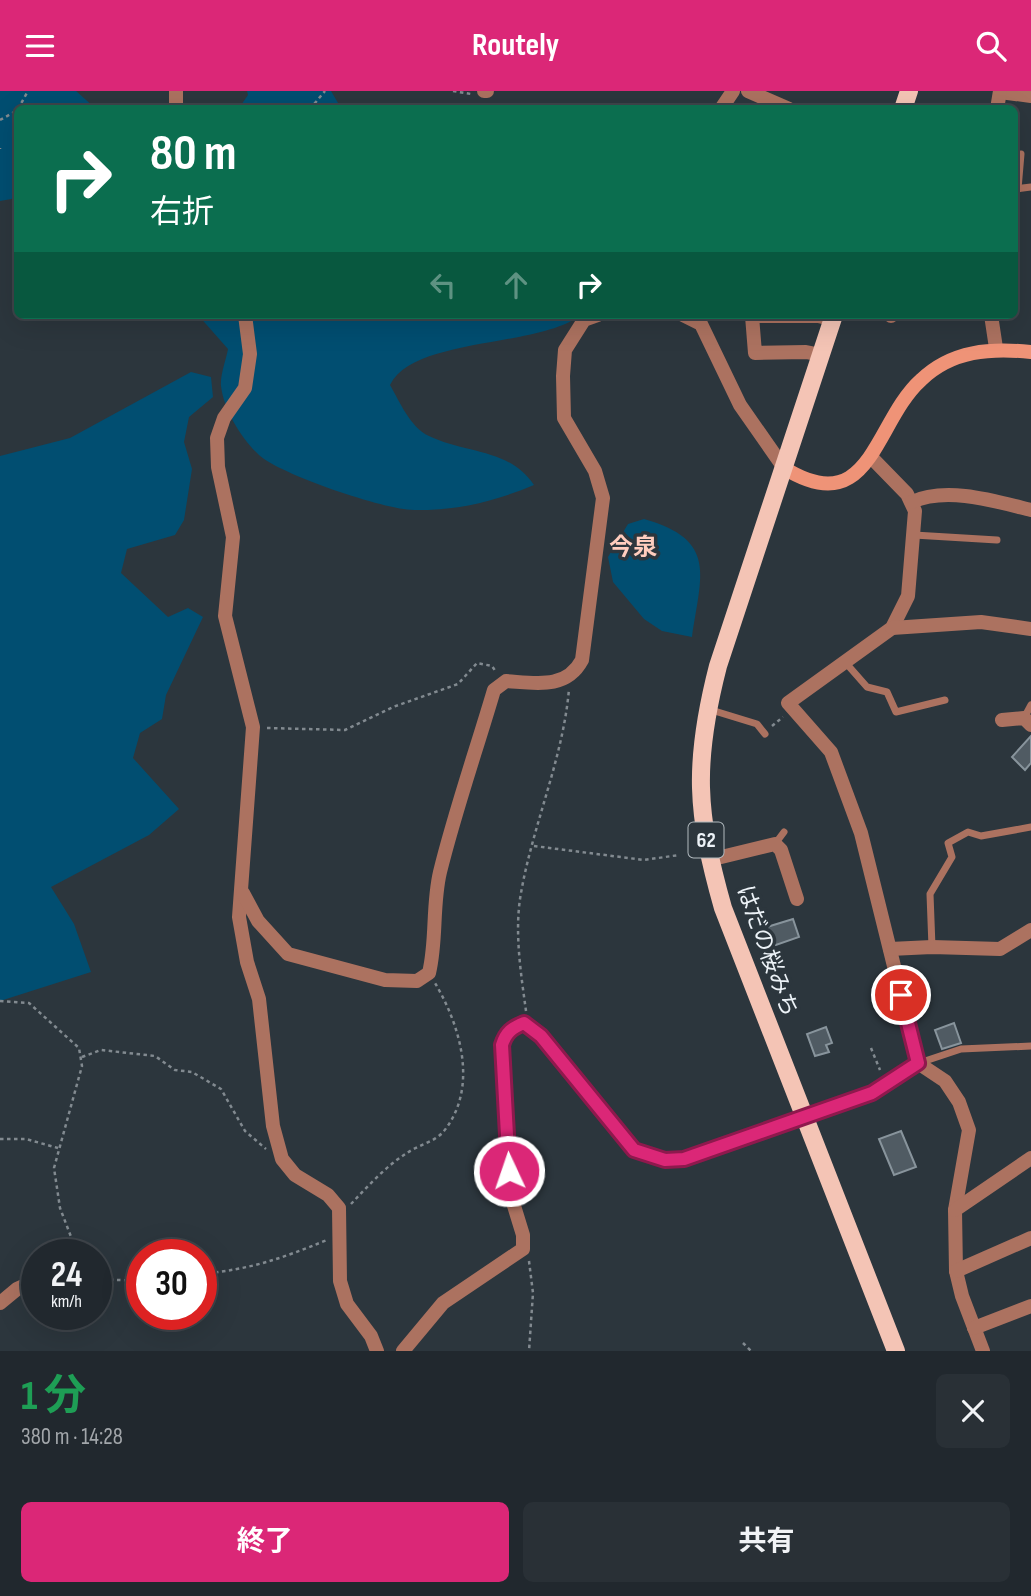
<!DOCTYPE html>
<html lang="ja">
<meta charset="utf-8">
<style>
:root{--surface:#21282e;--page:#293036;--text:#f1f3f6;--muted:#a2a6aa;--line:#3e444a;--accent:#db2777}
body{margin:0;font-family:"Sofia Sans Condensed","Noto Sans JP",sans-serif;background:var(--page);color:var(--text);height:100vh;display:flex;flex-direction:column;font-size:26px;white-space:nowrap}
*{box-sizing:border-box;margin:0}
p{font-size:23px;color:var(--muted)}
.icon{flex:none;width:38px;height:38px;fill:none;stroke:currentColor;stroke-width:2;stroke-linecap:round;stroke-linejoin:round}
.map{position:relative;height:1260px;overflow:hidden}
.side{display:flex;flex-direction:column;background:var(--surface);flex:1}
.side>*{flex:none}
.hud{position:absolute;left:14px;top:14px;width:1004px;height:214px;border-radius:10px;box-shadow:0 7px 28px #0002,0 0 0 2px var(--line);background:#0b6e4f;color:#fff;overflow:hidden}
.speed{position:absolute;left:21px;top:1148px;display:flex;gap:14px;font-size:35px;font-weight:700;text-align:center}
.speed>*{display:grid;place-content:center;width:91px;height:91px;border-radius:50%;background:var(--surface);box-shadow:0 7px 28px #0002,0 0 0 2px var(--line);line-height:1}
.speed small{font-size:18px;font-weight:400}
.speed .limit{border:10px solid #d22;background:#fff;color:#111}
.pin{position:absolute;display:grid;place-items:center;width:60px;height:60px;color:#fff;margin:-30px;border:4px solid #fff;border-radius:50%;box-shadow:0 2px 7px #0007}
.me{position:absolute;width:77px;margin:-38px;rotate:357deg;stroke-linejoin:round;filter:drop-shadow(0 0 5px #0008)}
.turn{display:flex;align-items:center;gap:24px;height:147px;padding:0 21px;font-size:32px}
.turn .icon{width:91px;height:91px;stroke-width:2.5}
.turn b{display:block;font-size:49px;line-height:60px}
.lanes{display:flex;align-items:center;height:66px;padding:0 21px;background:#0003;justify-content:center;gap:35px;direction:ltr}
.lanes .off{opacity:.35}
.round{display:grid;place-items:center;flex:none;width:74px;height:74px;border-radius:10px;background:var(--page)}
.overview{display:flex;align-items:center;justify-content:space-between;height:119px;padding:0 21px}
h1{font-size:42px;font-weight:700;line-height:52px;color:#1e9e55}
.button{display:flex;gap:14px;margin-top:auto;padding:14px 21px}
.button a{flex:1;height:80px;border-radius:10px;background:var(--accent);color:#fff;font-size:28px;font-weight:700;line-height:80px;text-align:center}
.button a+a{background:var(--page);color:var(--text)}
header{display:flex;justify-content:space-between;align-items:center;height:91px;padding:0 21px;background:var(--accent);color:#fff;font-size:32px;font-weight:700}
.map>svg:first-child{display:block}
.green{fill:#014e71}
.building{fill:#505b63;stroke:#88949c;stroke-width:2}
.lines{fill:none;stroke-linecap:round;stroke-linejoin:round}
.path{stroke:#828a90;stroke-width:2.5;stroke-dasharray:3.5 3.5;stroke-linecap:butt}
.lane{stroke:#ac7260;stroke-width:7}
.street{stroke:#ac7260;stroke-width:14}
.secondary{stroke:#ef9377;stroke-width:14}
.primary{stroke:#f4c4b5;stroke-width:18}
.route-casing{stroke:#8e194d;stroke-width:18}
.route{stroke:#db2777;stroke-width:12}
.labels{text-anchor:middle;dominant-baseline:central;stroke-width:7;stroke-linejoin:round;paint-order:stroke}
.shield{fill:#2c363d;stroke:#b2babf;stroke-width:2}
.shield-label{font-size:21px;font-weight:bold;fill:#ecf2f7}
.street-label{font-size:23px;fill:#ecf2f7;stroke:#2c363d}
.neighbourhood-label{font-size:24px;font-weight:bold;fill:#ffcdbe;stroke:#2c363d}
</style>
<header><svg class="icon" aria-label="menu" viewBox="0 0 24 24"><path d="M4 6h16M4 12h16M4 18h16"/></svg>Routely<svg class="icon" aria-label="search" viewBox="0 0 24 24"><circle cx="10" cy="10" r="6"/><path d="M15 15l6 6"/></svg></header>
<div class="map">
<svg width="1031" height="1260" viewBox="0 0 1031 1260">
<rect width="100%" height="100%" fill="#2c363d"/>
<!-- green -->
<g class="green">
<polygon points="0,0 76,0 95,17 18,18 17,107 0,110"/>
<polygon points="247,0 331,0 341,17 239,17 248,4"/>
<path d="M198,224H253L256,228L298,224H581C538,257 414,246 390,294C400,311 410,336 429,345C466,363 509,357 534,394C496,410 456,420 414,419C385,419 279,383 259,364C242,348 224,320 221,295C220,284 226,269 228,258Z"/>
<polygon points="191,281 211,286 213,306 189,326 184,351 192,378 184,429 175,444 127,458 121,482 168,526 188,517 203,526 166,604 162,628 140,642 133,667 179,718 149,744 51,796 74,833 91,881 0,910 0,365 70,347"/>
<path d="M644,428C718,449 701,484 692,546L662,540L644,528L613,491L608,466L628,433Z"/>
</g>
<!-- building -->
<g class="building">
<polygon points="1031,645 1031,672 1025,679 1012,666"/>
<polygon points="793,828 799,846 773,855 767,836"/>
<polygon points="954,932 961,952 942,958 935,939"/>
<polygon points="826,936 832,952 826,954 829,961 815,965 807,943"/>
<polygon points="901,1040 916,1076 894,1084 879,1048"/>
</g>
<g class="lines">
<!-- path -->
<g class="path">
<polyline points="453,0 471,3"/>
<polyline points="18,18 28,0"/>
<polyline points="310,18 325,0"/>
<polyline points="0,29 18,19"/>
<polyline points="0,57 0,58"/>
<polyline points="772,635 783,626"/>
<polyline points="267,637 345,639 393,616 458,593 477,572 492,575 496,581"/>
<polyline points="534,755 644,769 679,764"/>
<polyline points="0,910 29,912 79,957 82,975 54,1077 60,1117 78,1164"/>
<path d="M526,920C521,883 514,840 521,802C533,733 563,668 569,598"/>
<polyline points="871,957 880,979"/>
<polyline points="82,966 101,959 155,965 175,979 192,981 221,998 245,1040 266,1058"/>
<polyline points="0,1048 26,1048 58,1057"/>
<path d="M351,1113C368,1095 386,1075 407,1062C418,1054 435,1051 444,1040C479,996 460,934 435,892"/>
<polyline points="529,1170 533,1202 529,1260"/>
<path d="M201,1183C252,1178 280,1168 327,1149"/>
<polyline points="96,1188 142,1190"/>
<polyline points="743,1252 751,1260"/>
</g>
<!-- lane -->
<g class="lane">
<polyline points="1015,98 1031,96"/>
<polyline points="1018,98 1021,63"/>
<polyline points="914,444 997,449"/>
<polyline points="845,571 867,596 887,601 896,621 945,609"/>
<polyline points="708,618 757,633 765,643"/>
<polyline points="1024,627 1031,614"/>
<polyline points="775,753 784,741"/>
<polyline points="932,856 930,803 952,766 948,752 968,741 981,745 1031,736"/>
<polyline points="919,972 961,958 1031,955"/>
</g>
<!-- street -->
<g class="street">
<polyline points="484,0 487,0"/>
<polyline points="748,0 789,18"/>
<polyline points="1000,1 1031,5"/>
<polyline points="176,18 176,0"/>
<polyline points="721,18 733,0"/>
<polyline points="997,18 1000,0"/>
<polyline points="245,224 250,263 245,297 224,327 217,347 218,376 233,446 225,525 253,636 239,826 247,871 259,908 273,1035 282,1068 295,1084 328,1104 339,1117 340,1190 347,1213 371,1245 377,1260"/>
<polyline points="683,224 701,233 740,314 784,377"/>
<polyline points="991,224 996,257"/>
<polyline points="891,225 891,224"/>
<polyline points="821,264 806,261 755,262 752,225 818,225 832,228"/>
<polyline points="871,366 907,403 915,420 908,505 892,537 788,612 831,661 861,742 918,972 945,990 959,1011 969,1039 955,1119 956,1180 962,1205 983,1260"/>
<path d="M912,411C946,395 995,410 1031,419"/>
<polyline points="892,537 981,531 1031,538"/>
<polyline points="1002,629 1024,627 1031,634"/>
<polyline points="709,769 775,753 781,759 797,808"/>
<path d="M243,802L258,830L288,863L385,889L417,890L429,882C437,849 432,815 440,781C455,720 476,660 494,599L506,590C535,592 566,599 582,569L603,407L595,380L564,327L563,285L565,259L584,229L598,224"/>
<polyline points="890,858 932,856 1000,858 1031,839"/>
<polyline points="955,1119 1031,1067"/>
<polyline points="956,1180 1031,1147"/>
<polyline points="0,1212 17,1198 37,1189"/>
<polyline points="974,1237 1031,1215"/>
<path d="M403,1260L443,1212L523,1158V1144L511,1105L502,954C506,941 512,937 524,932L541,945L634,1059L665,1069L684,1068L871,1002L918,972"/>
</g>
<!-- secondary -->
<path class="secondary" d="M784,377C871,431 874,331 921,289C952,259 991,257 1031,261"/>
<!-- primary -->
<g class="primary">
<polyline points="903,18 909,0"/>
<path d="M834,224L718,575C693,672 696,722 723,817L896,1260"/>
</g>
</g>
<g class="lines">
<!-- route casing -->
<g class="route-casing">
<path id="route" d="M509,1080L502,954C506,941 512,937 524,932L541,945L634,1059L665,1069L684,1068L872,1002L918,972L901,904"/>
</g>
<!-- route -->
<use href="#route" class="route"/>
</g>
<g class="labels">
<!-- shield labels -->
<rect class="shield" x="688.5" y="731.5" width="35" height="35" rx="5"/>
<g class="shield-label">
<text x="706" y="749">62</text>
</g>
<!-- street labels -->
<g class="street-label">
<text transform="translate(767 860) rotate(70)">はだの桜みち</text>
</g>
<!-- neighbourhood labels -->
<g class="neighbourhood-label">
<text x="633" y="456">今泉</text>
</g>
</g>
</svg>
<div class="speed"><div>24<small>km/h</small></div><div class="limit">30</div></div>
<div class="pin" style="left:901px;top:904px;background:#d93025"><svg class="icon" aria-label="arrive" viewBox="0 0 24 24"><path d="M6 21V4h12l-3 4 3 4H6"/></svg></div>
<svg class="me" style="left:509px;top:1080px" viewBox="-20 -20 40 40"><circle r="17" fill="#db2777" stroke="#fff" stroke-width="3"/><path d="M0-11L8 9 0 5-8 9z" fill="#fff"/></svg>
<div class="hud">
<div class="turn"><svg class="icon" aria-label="right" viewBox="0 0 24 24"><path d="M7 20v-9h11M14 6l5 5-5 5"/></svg><div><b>80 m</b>右折</div></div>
<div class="lanes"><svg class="icon off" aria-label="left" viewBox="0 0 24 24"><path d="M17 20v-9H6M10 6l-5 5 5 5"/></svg><svg class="icon off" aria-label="ahead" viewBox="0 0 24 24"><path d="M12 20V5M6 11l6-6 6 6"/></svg><svg class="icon" aria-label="right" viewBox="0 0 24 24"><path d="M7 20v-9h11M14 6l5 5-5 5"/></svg></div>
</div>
</div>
<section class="side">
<div class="overview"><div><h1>1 分</h1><p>380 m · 14:28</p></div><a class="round"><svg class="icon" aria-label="close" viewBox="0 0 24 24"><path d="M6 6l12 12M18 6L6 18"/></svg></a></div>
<div class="button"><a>終了</a><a>共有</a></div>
</section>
